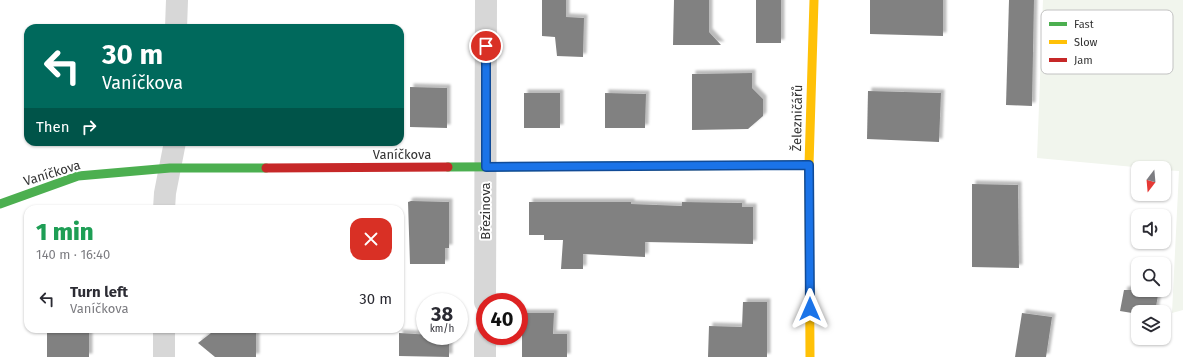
<!DOCTYPE html>
<meta charset="utf-8">
<style>
:root{--surface:#fff;--page:#f2f2f3;--text:#2b2b33;--muted:#7c7c81}
body{margin:0;font-family:"Fira Sans",sans-serif;background:var(--page);color:var(--text);height:100vh;display:flex;flex-direction:column;font-size:15px;white-space:nowrap}
*{box-sizing:border-box;margin:0}
p{font-size:13px;color:var(--muted)}
.icon{flex:none;width:22px;height:22px;fill:none;stroke:currentColor;stroke-width:2;stroke-linecap:round;stroke-linejoin:round}
.map{position:relative;flex:1;overflow:hidden}
.panel{position:absolute;left:24px;top:205px;width:380px;height:128px;display:flex;flex-direction:column;background:var(--surface);border-radius:12px;box-shadow:0 1px 3px #0004}
.panel>*{flex:none}
.top-card{position:absolute;left:24px;top:24px;width:380px;height:122px;border-radius:12px;box-shadow:0 1px 3px #0004;background:#00695c;color:#fff;overflow:hidden}
.needle{width:26px;rotate:196deg}
.fabs{position:absolute;left:1131px;top:161px;display:grid;gap:8px}
.fabs a{display:grid;place-items:center;width:40px;height:40px;border-radius:8px;background:var(--surface);box-shadow:0 1px 3px #0004;font-size:20px}
.speed{position:absolute;left:416px;top:293px;display:flex;gap:8px;font-size:20px;font-weight:700;text-align:center}
.speed>*{display:grid;place-content:center;width:52px;height:52px;border-radius:50%;background:var(--surface);box-shadow:0 1px 3px #0004;line-height:1}
.speed small{font-size:10px;font-weight:400}
.speed .limit{border:6px solid #d22;background:#fff;color:#111}
.pin{position:absolute;display:grid;place-items:center;width:34px;height:34px;color:#fff;margin:-17px;border:2px solid #fff;border-radius:50%;box-shadow:0 1px 4px #0007}
.me{position:absolute;width:44px;margin:-22px;rotate:0deg;stroke-linejoin:round;filter:drop-shadow(0 0 3px #0008)}
.turn{display:flex;align-items:center;gap:14px;height:84px;padding:0 12px;font-size:18px}
.turn .icon{width:52px;height:52px;stroke-width:2.5}
.turn b{display:block;font-size:28px;line-height:34px}
.then{display:flex;align-items:center;height:38px;padding:0 12px;background:#0003;gap:8px;font-size:15px}
.round{display:grid;place-items:center;flex:none;width:42px;height:42px;border-radius:12px;background:var(--page)}
.summary{display:flex;align-items:center;justify-content:space-between;height:68px;padding:0 12px}
h1{font-size:24px;font-weight:800;line-height:30px;color:#1e9e55}
ul{padding:0;list-style:none}
li{display:flex;align-items:center;gap:12px;height:52px;padding:0 12px}
li div{flex:1}
li b{display:block;font-size:15px}
li em{font-style:normal}
.map>svg:first-child{display:block}
.green{fill:#f1f5ed}
.building{fill:#818181;filter:url(#shadow)}
.lines{fill:none;stroke-linecap:round;stroke-linejoin:round}
.street{stroke:#d7d7d7;stroke-width:22}
.fast{stroke:#4caf50;stroke-width:9}
.slow{stroke:#ffc107;stroke-width:9}
.jam{stroke:#c62828;stroke-width:9}
.route-casing{stroke:#114b97;stroke-width:10}
.route{stroke:#1a73e8;stroke-width:7}
.labels{text-anchor:middle;dominant-baseline:central;stroke-width:4;stroke-linejoin:round;paint-order:stroke}
.street-label{font-size:13px;fill:#333;stroke:#fff}
.key{fill:#fff;stroke:#c2c2c2;stroke-width:1}
.key-label{font-size:11px;fill:#333}
</style>
<div class="map">
<svg width="1183" height="357" viewBox="0 0 1183 357">
<defs>
<filter id="shadow"><feDropShadow dx="3.5" dy="-3.5" stdDeviation="1" flood-color="#0004"/></filter>
</defs>
<rect width="100%" height="100%" fill="#fff"/>
<!-- green -->
<polygon class="green" points="1043,0 1183,0 1183,310 1172,313 1179,171 1164,170 1164,168 1145,168 1037,158"/>
<!-- building -->
<g class="building">
<polygon points="542,0 566,0 566,17 584,18 583,57 557,56 555,37 542,36"/>
<polygon points="674,0 709,0 709,32 721,45 673,45"/>
<rect x="756" y="0" width="25" height="43"/>
<polygon points="870,0 943,0 943,36 870,34"/>
<polygon points="1009,0 1034,0 1032,106 1006,105"/>
<polygon points="752,73 752,88 763,99 763,116 748,129 692,130 692,74"/>
<polygon points="410,87 447,88 447,128 410,127"/>
<polygon points="868,91 941,93 939,142 867,139"/>
<rect x="524" y="93" width="36" height="35"/>
<polygon points="605,93 646,94 645,128 605,128"/>
<polygon points="972,184 1018,185 1019,268 972,267"/>
<polygon points="411,201 449,202 449,248 445,248 445,264 410,264 408,202"/>
<polygon points="529,202 631,202 631,204 682,206 682,202 742,203 742,207 753,207 753,244 645,242 645,257 583,254 583,269 561,269 563,240 544,240 544,235 529,235"/>
<polygon points="1124,290 1159,290 1155,312 1138,312 1138,314 1120,311"/>
<polygon points="743,302 767,302 767,357 708,357 709,326 742,327"/>
<polygon points="522,313 554,313 553,334 567,334 567,357 522,357"/>
<polygon points="1022,313 1052,317 1046,357 1015,357"/>
<rect x="47" y="329" width="42" height="28"/>
<polygon points="211,333 256,333 256,357 215,357 198,343"/>
<polygon points="399,333 449,336 449,357 399,356"/>
</g>
<g class="lines">
<!-- street -->
<g class="street">
<polyline points="176,28 177,0"/>
<polyline points="164,209 165,193 175,142"/>
<polyline points="485,302 486,0"/>
<polyline points="164,357 164,329"/>
<polyline points="485,357 485,336"/>
</g>
<!-- fast -->
<g class="fast">
<polyline points="448,167 646,166"/>
<polyline points="0,204 78,176 170,168 266,168"/>
</g>
<!-- slow -->
<g class="slow">
<polyline points="646,166 809,165"/>
<polyline points="810,357 809,165 814,0"/>
</g>
<!-- jam -->
<polyline class="jam" points="266,168 448,167"/>
</g>
<g class="lines">
<!-- route casing -->
<g class="route-casing">
<polyline id="route" points="486,46 486,167 809,165 810,309"/>
</g>
<!-- route -->
<use href="#route" class="route"/>
</g>
<g class="labels">
<!-- street labels -->
<g class="street-label">
<text transform="translate(797 118) rotate(-89)">Železničářů</text>
<text x="402" y="154">Vaníčkova</text>
<text transform="translate(52 173) rotate(-17)">Vaníčkova</text>
<text transform="translate(485 211) rotate(-90)">Březinova</text>
</g>
</g>
<!-- legend -->
<rect x="1041" y="10" width="132" height="64" rx="6" class="key"/>
<rect x="1049" y="22" width="18" height="4" fill="#4caf50"/>
<rect x="1049" y="40" width="18" height="4" fill="#ffc107"/>
<rect x="1049" y="58" width="18" height="4" fill="#c62828"/>
<g class="key-label">
<text x="1074" y="28">Fast</text>
<text x="1074" y="46">Slow</text>
<text x="1074" y="64">Jam</text>
</g>
</svg>
<div class="fabs">
<a><svg class="needle" viewBox="-14 -14 28 28"><path d="M0-13l5 13h-10z" fill="#e53935"/><path d="M0 13l5-13h-10z" fill="#7c7c81"/></svg></a>
<a><svg class="icon" aria-label="sound" viewBox="0 0 24 24"><path d="M4 9h4l5-4v14l-5-4H4zM17 9q2 3 0 6"/></svg></a>
<a><svg class="icon" aria-label="search" viewBox="0 0 24 24"><circle cx="10" cy="10" r="6"/><path d="M15 15l6 6"/></svg></a>
<a><svg class="icon" aria-label="layers" viewBox="0 0 24 24"><path d="M12 4l9 5-9 5-9-5zM3 14l9 5 9-5"/></svg></a>
</div>
<div class="speed"><div>38<small>km/h</small></div><div class="limit">40</div></div>
<div class="pin" style="left:486px;top:46px;background:#d93025"><svg class="icon" aria-label="arrive" viewBox="0 0 24 24"><path d="M6 21V4h12l-3 4 3 4H6"/></svg></div>
<svg class="me" style="left:810px;top:309px" viewBox="-20 -20 40 40"><path d="M0-17L14 15 0 8-14 15z" fill="#1a73e8" stroke="#fff" stroke-width="4"/></svg>
<div class="top-card">
<div class="turn"><svg class="icon" aria-label="left" viewBox="0 0 24 24"><path d="M17 20v-9H6M10 6l-5 5 5 5"/></svg><div><b>30 m</b>Vaníčkova</div></div>
<div class="then">Then<svg class="icon" aria-label="right" viewBox="0 0 24 24"><path d="M7 20v-9h11M14 6l5 5-5 5"/></svg></div>
</div>
<section class="panel">
<div class="summary"><div><h1>1 min</h1><p>140 m · 16:40</p></div><a class="round" style="background:#d93025;color:#fff"><svg class="icon" aria-label="close" viewBox="0 0 24 24"><path d="M6 6l12 12M18 6L6 18"/></svg></a></div>
<ul>
<li><svg class="icon" aria-label="left" viewBox="0 0 24 24"><path d="M17 20v-9H6M10 6l-5 5 5 5"/></svg><div><b>Turn left</b><p>Vaníčkova</p></div><em>30 m</em></li>
</ul>
</section>
</div>
